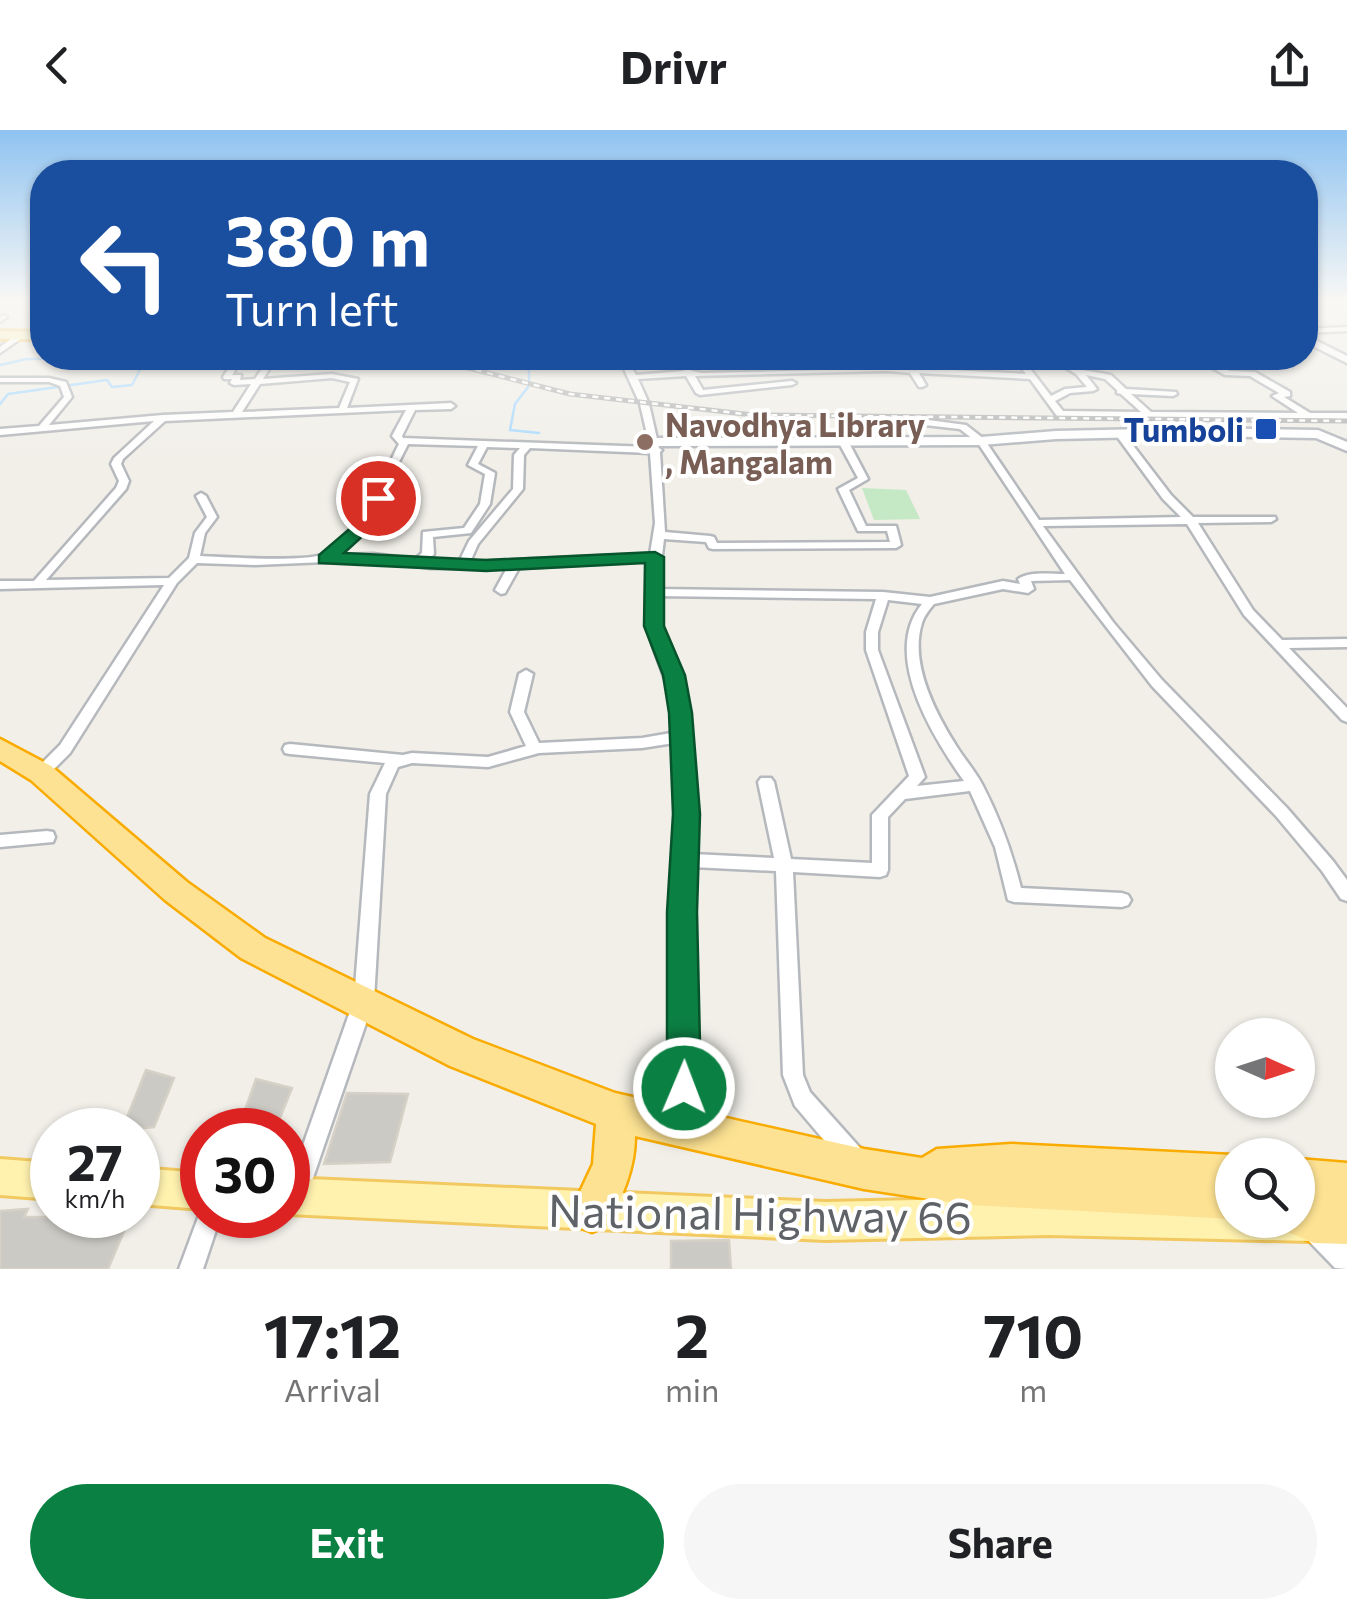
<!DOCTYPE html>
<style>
:root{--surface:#fff;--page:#f6f6f6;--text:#202124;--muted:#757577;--accent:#0b8043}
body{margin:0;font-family:Commissioner,sans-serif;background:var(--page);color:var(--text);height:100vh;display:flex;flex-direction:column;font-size:38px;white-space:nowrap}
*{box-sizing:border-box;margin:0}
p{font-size:32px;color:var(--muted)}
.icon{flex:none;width:55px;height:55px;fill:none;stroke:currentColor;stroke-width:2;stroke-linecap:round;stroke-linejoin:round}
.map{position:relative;height:1139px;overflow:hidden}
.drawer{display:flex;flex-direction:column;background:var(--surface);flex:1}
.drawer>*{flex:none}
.guide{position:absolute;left:30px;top:30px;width:1288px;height:210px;border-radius:40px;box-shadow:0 2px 8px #0004;background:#1a4fa0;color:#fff;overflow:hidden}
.needle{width:65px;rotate:93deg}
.fabs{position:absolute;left:1215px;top:888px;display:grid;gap:20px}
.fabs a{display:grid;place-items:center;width:100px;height:100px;border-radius:50%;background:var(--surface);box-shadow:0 2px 8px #0004;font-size:50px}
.speed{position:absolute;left:30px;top:978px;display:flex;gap:20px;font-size:50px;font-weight:700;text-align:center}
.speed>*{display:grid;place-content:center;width:130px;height:130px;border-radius:50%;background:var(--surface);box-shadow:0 2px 8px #0004;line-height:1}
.speed small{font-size:25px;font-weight:400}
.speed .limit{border:15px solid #d22;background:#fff;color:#111}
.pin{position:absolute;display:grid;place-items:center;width:85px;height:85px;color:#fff;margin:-42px;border:5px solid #fff;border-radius:50%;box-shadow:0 2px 10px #0007}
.me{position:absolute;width:110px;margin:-55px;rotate:1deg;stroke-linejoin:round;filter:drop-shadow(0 0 8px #0008)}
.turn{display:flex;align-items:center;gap:35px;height:210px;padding:0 30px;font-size:45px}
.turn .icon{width:130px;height:130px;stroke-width:2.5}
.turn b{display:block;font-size:70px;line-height:85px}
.eta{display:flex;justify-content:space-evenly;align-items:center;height:170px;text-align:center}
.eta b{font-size:60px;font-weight:700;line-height:70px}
.action{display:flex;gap:20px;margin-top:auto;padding:20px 30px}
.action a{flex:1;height:115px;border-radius:60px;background:var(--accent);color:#fff;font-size:40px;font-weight:700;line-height:115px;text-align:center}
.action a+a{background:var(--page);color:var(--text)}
header{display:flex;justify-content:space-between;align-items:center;height:130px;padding:0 30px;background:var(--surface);font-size:45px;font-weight:700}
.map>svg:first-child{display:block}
.green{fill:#c5e8c5}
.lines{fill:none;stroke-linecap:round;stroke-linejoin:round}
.stream{stroke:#aadaff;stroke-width:2.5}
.building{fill:#cccac5;stroke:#d6d1c6;stroke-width:2.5}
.street-casing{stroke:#b5b8bc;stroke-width:5}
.secondary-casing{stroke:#b6babf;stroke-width:5}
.primary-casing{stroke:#f2c960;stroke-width:6}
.highway-casing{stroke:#f9ab00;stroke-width:5}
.street{fill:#fff;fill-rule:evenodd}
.secondary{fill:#fff;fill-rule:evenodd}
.primary{fill:#fff2af;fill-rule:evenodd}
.highway{fill:#fde293;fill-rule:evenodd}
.rail-casing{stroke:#b6b7b8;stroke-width:5}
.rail{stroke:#fff;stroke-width:2.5;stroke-dasharray:6;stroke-linecap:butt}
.route{fill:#0b8043;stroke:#07532c;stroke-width:2.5}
.transit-dot{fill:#1a4fb4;stroke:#fff;stroke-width:4}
.education-dot{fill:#8d6e63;stroke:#fff;stroke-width:4}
.labels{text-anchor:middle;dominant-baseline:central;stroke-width:8;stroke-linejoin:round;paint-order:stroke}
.far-education-label{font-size:32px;font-weight:bold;fill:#785e54;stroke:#fff;text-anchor:start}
.far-transit-label{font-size:32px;font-weight:bold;fill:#164399;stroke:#fff;text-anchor:end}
.near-street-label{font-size:45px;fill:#5f6368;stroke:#fff}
</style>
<header><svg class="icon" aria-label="back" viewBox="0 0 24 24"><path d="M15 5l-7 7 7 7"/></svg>Drivr<svg class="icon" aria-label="share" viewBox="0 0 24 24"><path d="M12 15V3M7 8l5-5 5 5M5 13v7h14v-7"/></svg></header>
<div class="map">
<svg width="1347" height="1139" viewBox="0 0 1347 1139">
<rect width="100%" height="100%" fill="#f1efe8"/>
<!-- green -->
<polygon class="green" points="862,358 906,360 920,389 874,390"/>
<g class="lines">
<!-- stream -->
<g class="stream">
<polyline points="111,228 234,232"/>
<polyline points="529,228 529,253"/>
<polyline points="274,231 311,228"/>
<polyline points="241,232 264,232"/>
<polyline points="0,235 27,229 106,228"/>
<polyline points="528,257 515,274 510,300 539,303"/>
<polyline points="0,274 8,264 107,250 112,257 132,255 144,232"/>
</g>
</g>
<!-- building -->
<g class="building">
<polygon points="146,940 174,948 154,997 122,1000"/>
<polygon points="256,949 292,958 275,1000 238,1000"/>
<polygon points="347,963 408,964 390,1032 324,1034"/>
<polygon points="28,1079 24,1087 130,1087 108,1139 0,1139 0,1081"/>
<polygon points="729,1110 731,1139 671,1139 671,1111"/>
</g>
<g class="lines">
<!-- street casing -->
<g class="street-casing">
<g id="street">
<polygon points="4,185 7,187 0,192 0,187"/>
<polygon points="1347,197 1347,201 1305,203 1305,199"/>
<polygon points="19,203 26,205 0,223 0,217"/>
<path d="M227,228H235L241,231L232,245H241L240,250L255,249L269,228H276L263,249L332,244L358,249L347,278L451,273L455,276L451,279L415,280L402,306L403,308L650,317L640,274L619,228H625L629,232L687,228L684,230L692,241L702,243L907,238L901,228H908L915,238L1026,244L1018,234L1019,232L1059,228L1077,239L1111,245L1126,259L1176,262L1177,264L1173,266L1131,264L1151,282L1298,283L1272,266L1279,263L1250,246L1225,245L1209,236L1177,228H1190L1211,232L1230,241L1255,242L1290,262V266L1284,267L1310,283H1347V289L1060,287L1057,286L1030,249L919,243L926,255L922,257H919L910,243L887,241L695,246L703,260L792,251L796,253L792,255L700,265L696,263L686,246L638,249L649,274L659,318L662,320L660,322L665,402L710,406L714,407L717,413L890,412L887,401H858L838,359L858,348L838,311L843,308L848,311L868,349L849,360L866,396H896L901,415L896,418L713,419L709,418L706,412L664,409L658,459L883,462L930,467L1003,451L1020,454L1018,449C1030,441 1050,444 1065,444L978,313L960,299L925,295V291L928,290L966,295L984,309L1039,390L1181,387L1163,369L1116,305L1114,303L1119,300L1122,301L1171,365L1193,387H1275L1276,389L1271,392L1198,393L1253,480L1282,510L1347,509V517L1289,518L1347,578V592L1342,590L1244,485L1187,394L1043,396L1113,492L1162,550L1287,678L1333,731L1347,750V771L1341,769L1322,741L1276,686L1152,556L1070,450L1031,451L1034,459L1028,463L1003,459L934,474C929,480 924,486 922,493C909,534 936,584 957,617C965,630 976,642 983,656C1000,689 1012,722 1021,758L1122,763L1128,765L1131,770L1128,775L1122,777L1014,772L1008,770L995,717L970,661L905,669L888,687V740L886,745L880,747L793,742L803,945L810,962L861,1019L864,1027L861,1035L853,1038L845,1035L795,976L783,945L776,741L692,737L691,782L695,995L692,1003L684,1006L676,1003L673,995V782L678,684L674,613L642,618L539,623L488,637L412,633L398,637L386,664L374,870L304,1074L296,1077L288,1074V1058L354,870L370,664L385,633L290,624L285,623L283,619L285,615L290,614L403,625L412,623L488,627L526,616L510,582L519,544L526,540L533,544L524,582L539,613L642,608L671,603C677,569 661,542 651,510C644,484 646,457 649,431L519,438L505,463L501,464L495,460L507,438H431L373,430L255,435L197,433L177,453L70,623L46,647H36L33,643L36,639L60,615L164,455L0,459V451H34L116,358L119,351L111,334L114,328L154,291L0,305V299L39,296L64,267L60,256L49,252H0V248H49L66,252L72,267L49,295L163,285L233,282L251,254L234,255L230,253L232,249H224L223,247L233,232ZM676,231L684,241L636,245L631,237ZM1058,233L1076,244L1087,257L1065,259L1051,266L1028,236ZM1086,245L1105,249L1117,260V263L1121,264L1141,282L1063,281L1055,271L1070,263L1093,261L1097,259ZM332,248L350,252L339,278L242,282L260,254ZM406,280L392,306L399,314C380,351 364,401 326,423C310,433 223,427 200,426L205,403L217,387L206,366L201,363L196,366L207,387L195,403L189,428L169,448L46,450L126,359L129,351L121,334L123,329L165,291ZM408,314L478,316L468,335L485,344L480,374L464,398L423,402L422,423L415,429L373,424L337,425L365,399ZM487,317L520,318L514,325L513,359L469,411L459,432L427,431L434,424L433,407L471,403L490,374L495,343L478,334ZM530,318L650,323L655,393L650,424L470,432L478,414L523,359L524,325ZM658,466L876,469L866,502V520L909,646L872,685V733L791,729L774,652L771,648H761L758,652L774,728L693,724L694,684L686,600L687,577L679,550L664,510L658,485ZM888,470L922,474C881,524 932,606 964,651L917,656L925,647L878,520V502Z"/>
<polygon points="47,701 53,702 55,707 53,712 0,717 0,705"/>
<polygon points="202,1077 202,1085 221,1085 203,1139 179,1139"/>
</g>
</g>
<!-- secondary casing -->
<g class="secondary-casing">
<g id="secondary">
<polygon points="1305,205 1347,226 1347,233 1305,212"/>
<polygon points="1192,298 1318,300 1347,312 1347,321 1316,308 1192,306 1056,309 981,315 654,316 647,312 654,308 981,307 1056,301"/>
<polygon points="1317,1078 1329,1083 1347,1101 1347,1139 1335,1138 1305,1107 1300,1095 1305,1083"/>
</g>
</g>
<!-- primary casing -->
<g class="primary-casing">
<g id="primary">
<polygon points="0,201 42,202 42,209 0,209"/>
<polygon points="0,1029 52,1033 52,1069 0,1065"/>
<polygon points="138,1038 202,1043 202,1079 138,1074"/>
<polygon points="288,1048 825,1072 1049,1067 1232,1071 1232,1090 1298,1090 1298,1073 1323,1079 1329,1092 1323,1105 1310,1111 1049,1105 825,1110 288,1084"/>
</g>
</g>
<!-- highway casing -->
<g class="highway-casing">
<g id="highway">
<path d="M0,609L51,636L187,752L265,808L473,909L615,963L864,1019L922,1028L937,1019L1011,1014L1232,1025V1089L969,1075L864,1059L635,1006C635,1039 622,1067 607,1096L592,1102L577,1096L571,1081L593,1034L596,994L450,936L241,828L165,770L31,650L0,631Z"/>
<polygon points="1298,1029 1347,1033 1347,1114 1314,1113 1283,1100 1279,1090 1298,1090"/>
</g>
</g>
<!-- street -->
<use href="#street" class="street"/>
<!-- secondary -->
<use href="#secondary" class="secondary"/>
<!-- primary -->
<use href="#primary" class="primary"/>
<!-- highway -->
<use href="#highway" class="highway"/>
<!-- rail casing -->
<g class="rail-casing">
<polyline id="rail" points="429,228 570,264 753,285 1347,291"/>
</g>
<!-- rail -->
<use href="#rail" class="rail"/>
</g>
<!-- sky -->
<linearGradient id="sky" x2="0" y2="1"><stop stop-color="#8fc3f1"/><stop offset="0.52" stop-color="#f9f8f5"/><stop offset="1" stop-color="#f9f8f5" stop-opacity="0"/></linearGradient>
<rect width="1347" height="329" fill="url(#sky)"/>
<!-- route -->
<polygon class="route" points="378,363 386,368 366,403 344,423 486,430 655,422 664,427 664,496 685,545 692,583 700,684 697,782 701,958 696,970 684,975 672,970 667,958 667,782 673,684 669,583 663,545 644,496 645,433 486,441 319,433 319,425 353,396 372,365"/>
<!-- markers -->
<rect class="transit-dot" x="1254" y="287" width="24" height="24" rx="5"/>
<circle class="education-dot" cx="645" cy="312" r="10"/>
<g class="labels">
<!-- far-education labels -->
<g class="far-education-label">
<text x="665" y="294">Navodhya Library<tspan x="665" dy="37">, Mangalam</tspan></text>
</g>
<!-- far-transit labels -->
<g class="far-transit-label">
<text x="1244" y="299">Tumboli</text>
</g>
<!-- near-street labels -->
<g class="near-street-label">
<text transform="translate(760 1082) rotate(1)">National Highway 66</text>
</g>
</g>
</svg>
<div class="fabs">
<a><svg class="needle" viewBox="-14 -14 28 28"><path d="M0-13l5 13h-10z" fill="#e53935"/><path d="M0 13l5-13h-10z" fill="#757577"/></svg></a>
<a><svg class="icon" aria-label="search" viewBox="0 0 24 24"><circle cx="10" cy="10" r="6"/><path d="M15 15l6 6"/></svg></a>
</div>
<div class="speed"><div>27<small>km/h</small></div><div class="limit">30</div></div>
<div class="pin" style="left:378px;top:368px;background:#d93025"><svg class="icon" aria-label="arrive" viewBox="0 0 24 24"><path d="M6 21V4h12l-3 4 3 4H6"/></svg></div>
<svg class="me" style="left:684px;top:958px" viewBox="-20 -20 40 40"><circle r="17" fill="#0b8043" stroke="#fff" stroke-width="3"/><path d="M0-11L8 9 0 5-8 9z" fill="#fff"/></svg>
<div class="guide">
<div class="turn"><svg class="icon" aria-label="left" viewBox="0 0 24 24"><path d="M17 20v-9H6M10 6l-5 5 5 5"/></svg><div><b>380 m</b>Turn left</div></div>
</div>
</div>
<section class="drawer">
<div class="eta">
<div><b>17:12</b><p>Arrival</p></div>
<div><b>2</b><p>min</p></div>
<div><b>710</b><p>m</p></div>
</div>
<div class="action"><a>Exit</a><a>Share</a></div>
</section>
